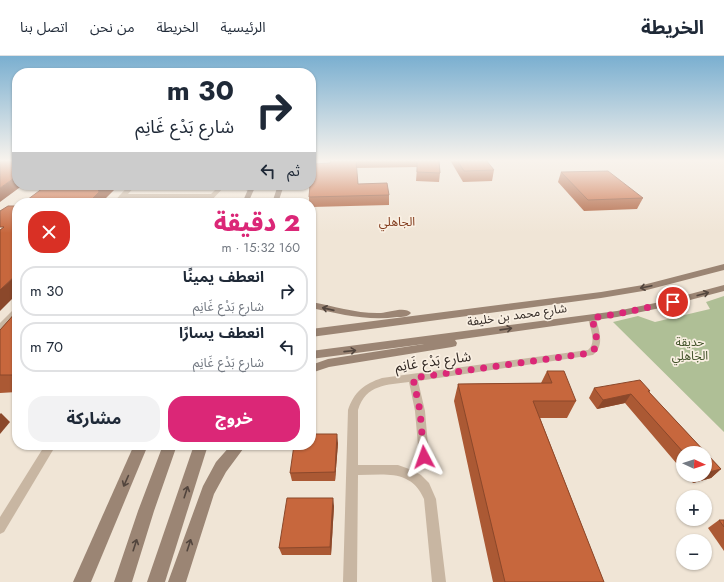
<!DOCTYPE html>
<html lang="ar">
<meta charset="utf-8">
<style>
:root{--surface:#fff;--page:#f2f2f3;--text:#1f2937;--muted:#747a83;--line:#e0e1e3;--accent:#db2777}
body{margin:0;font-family:Jost,"Noto Sans Arabic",sans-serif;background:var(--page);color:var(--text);direction:rtl;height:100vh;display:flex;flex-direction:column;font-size:15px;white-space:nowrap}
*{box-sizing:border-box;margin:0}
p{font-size:13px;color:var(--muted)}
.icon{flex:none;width:22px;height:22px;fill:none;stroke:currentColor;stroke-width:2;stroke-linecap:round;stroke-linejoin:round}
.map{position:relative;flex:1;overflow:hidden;direction:ltr}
.sheet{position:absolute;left:12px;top:142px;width:304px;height:252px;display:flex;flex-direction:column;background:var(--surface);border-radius:16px;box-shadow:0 1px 3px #0004;direction:rtl}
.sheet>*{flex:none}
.banner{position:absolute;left:12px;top:12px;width:304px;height:122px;border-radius:16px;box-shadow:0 1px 3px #0004;direction:rtl;background:#fff;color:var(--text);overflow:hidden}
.needle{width:26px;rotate:93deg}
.fabs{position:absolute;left:676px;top:390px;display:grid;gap:8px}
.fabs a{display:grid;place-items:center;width:36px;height:36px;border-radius:50%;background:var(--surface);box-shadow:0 1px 3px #0004;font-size:20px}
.pin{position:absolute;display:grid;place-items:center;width:34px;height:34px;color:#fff;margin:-17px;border:2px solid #fff;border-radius:50%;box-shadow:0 1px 4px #0007}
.me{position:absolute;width:44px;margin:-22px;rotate:356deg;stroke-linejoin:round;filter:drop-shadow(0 0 3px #0008)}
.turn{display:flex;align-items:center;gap:14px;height:84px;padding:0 16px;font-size:18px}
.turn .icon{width:52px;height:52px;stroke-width:2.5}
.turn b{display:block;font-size:28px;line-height:34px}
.then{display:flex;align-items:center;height:38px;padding:0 16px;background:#0003;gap:8px;font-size:15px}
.round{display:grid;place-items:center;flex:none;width:42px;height:42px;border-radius:16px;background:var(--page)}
.headline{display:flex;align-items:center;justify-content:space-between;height:68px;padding:0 16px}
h1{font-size:24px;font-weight:800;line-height:30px;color:var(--accent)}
.action{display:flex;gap:8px;margin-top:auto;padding:8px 16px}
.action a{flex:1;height:46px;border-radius:16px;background:var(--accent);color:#fff;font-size:16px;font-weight:800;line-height:46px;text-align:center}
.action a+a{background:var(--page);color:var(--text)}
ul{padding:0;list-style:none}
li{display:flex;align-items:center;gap:12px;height:50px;margin:0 8px 6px;padding:0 8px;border:2px solid var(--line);border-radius:16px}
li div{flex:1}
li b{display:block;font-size:15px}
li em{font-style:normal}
header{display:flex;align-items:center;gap:24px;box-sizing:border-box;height:56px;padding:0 20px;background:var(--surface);border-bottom:1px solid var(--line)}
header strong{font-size:19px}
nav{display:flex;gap:22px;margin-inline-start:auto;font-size:14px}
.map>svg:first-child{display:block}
.green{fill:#afbf96}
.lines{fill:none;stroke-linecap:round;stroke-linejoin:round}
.lane{fill:#c8b6a2;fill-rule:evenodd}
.street{fill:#c8b6a2;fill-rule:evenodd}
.secondary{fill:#9b8574;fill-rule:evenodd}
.wall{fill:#ab5934}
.shaded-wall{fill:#8b482b}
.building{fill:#c7673d;stroke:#8b482b}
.oneway{stroke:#52453d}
.route{stroke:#db2777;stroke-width:7;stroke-dasharray:0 12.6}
.labels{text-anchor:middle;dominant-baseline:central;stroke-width:3.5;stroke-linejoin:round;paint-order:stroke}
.far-quarter-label{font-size:12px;fill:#823b1d;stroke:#f9efe2}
.street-label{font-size:12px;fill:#332a25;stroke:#f9efe2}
.park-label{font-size:12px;fill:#405128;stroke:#f9efe2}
.near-street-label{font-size:14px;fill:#332a25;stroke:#f9efe2}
</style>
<header>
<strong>الخريطة</strong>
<nav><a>الرئيسية</a><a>الخريطة</a><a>من نحن</a><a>اتصل بنا</a></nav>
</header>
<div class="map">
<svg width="724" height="526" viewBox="0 0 724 526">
<rect width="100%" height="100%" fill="#f0e5d6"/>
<!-- green -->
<polygon class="green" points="724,240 724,376 613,266 638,260 655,266 710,253 706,246"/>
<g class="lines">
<!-- lane -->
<g class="lane">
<polygon points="220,129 226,129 209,147 203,147 208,142 122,142 119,140 122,138 211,138"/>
<polygon points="232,129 240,129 254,134 251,136"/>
<path d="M592,259L596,262C599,275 605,289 593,299L418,325L425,355L429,401L428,405L424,406L420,405L419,401L415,355L409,326C387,329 366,328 358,354V409H398L412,414L421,419L429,427L436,443L446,526H432L424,443C411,413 385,419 358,419L357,526H343L348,354C354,336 364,328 382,322L588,294C597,287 590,272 588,262Z"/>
<polygon points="45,389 56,389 4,476 0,478 0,461"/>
</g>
<!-- street -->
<g class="street">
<polygon points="129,129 136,129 120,147 113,147"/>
<polygon points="17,252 17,261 4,275 0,277 0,267 14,253"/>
</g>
<!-- secondary -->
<g class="secondary">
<polygon points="250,129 256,129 248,147 242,147"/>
<polygon points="278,129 284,129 278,147 272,147"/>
<polygon points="724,208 724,214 643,235 601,242 311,281 311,273 601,236 643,229"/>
<polygon points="724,229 724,235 660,252 617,261 455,284 457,287 456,290 452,291 329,311 311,317 311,309 328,303 424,288 311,303 311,295 617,255 660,246"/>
<path d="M311,246C334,250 358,258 381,257C389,256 406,250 411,257C408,261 402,261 397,261C367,265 340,258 311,252Z"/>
<polygon points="134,389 148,389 91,526 73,526"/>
<polygon points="163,389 177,389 154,455 132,526 114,526 138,455"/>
<polygon points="194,389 208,389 165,526 147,526"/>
<polygon points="231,389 246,389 226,416 214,438 186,526 168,526 203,430 216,406"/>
</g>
</g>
<!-- wall -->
<g class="wall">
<polygon points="331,104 439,104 440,117 439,126 416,125 417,111 356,112 358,128 389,139 389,149 311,151 311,147 309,147 309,141 330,107"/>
<polygon points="450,104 486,104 494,114 492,125 463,126"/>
<polygon points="561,116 643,142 637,153 584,155 558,126"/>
<polygon points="17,255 17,336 0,337 0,274"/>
<polygon points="547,315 576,345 567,362 540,362 604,526 493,526 454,345 458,328 541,327"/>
<polygon points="594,332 650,335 649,336 721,413 711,422 693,427 687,419 705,419 705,397 683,397 683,415 625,347 597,353 589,342"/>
<polygon points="338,387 335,425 292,425 290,417"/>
<polygon points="334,450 331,499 282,499 279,492"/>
<polygon points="719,464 724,464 724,495 708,472"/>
</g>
<!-- shaded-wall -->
<g class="shaded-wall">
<polygon points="17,120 17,129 23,129 0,146 0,132"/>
<polygon points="105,129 119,129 104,144 105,145 103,147 88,147 98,135"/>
<polygon points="17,218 17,238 0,255 0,234"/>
<polygon points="631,338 625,347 597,353 603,344"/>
<polygon points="1,357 10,366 0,378 0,358"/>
<polygon points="337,378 338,387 335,425 335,416"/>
<polygon points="721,413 711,422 693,427 702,419 705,419 705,417"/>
<polygon points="333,442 334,450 331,499 330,491"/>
</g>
<!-- building -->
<g class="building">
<polygon points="0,104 17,104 17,120 0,132"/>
<polygon points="331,104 356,104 358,128 387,127 389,139 309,141 310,129 311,129 311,121 313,108 330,107"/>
<polygon points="417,104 439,104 440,117 417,116"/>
<polygon points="457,104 486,104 494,114 464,115"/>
<polygon points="608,115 643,142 588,144 561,116"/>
<polygon points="47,129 105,129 98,135 100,135 88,147 23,147"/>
<polygon points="8,150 17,150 17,218 0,234 0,174 4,171 0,171 0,155"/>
<polygon points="17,255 17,319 0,319 0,274"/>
<polygon points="547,315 564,315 576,345 533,345 604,526 505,526 458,328 552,327"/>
<polygon points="640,324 650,335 648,335 721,413 705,417 705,397 684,397 631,338 603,344 594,332"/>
<polygon points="311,378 337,378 335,416 290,417 294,389 311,389"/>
<polygon points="287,442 333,442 330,491 279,492"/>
<polygon points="719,464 724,464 724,471"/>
</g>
<!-- one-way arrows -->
<defs><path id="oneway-shaft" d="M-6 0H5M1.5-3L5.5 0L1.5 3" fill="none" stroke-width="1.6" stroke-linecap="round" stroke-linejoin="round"/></defs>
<g class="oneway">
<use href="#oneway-shaft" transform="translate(646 231) rotate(168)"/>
<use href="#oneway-shaft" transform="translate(703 238) rotate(-15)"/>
<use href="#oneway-shaft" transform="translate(328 253) rotate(-167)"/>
<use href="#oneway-shaft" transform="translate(506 273) rotate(-8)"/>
<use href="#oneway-shaft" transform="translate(350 295) rotate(-6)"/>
<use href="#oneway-shaft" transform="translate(126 425) rotate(114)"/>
<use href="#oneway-shaft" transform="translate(186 436) rotate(-72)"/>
<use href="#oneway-shaft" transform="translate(135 489) rotate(-72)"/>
<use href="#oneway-shaft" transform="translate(189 489) rotate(-72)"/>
</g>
<!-- sky -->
<linearGradient id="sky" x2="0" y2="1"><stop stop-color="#7aafd0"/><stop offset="0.59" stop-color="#f8f3ed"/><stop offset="1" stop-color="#f8f3ed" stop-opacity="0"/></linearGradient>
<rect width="724" height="177" fill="url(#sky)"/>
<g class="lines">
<!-- route -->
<path class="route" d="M424,401L420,355L413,322L590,297C602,290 594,273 592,262L617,258L673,246"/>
</g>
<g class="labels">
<!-- far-quarter labels -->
<g class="far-quarter-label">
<text x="397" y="166">الجاهلي</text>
</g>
<!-- street labels -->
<g class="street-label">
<text transform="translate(517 259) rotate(-8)">شارع محمد بن خليفة</text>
</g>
<!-- park labels -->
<g class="park-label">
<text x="690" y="286">حديقة<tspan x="690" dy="14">الجَاهلِي</tspan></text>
</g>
<!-- near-street labels -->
<g class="near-street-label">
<text transform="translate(433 305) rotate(-8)">شارع بَدْع غَانِم</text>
</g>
</g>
</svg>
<div class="fabs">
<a><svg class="needle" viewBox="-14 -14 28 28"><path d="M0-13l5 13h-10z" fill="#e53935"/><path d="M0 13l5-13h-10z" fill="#747a83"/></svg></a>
<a>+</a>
<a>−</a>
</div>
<div class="pin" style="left:673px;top:246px;background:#d93025"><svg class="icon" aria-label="arrive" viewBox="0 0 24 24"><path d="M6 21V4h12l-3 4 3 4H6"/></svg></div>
<svg class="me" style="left:424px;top:401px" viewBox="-20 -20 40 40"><path d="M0-17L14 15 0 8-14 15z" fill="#db2777" stroke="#fff" stroke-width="4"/></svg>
<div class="banner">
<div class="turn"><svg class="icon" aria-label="right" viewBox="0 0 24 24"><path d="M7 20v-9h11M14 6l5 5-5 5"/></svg><div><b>30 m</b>شارع بَدْع غَانِم</div></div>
<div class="then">ثم<svg class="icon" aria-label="left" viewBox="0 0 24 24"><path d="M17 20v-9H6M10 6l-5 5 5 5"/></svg></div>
</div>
<section class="sheet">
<div class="headline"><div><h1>2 دقيقة</h1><p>160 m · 15:32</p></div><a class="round" style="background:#d93025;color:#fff"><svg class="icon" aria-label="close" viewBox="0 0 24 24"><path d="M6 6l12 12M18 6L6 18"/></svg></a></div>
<ul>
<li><svg class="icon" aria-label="right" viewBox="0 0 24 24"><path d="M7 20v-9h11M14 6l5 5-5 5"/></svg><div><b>انعطف يمينًا</b><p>شارع بَدْع غَانِم</p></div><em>30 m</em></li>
<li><svg class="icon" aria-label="left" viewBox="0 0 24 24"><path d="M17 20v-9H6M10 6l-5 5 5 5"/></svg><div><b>انعطف يسارًا</b><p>شارع بَدْع غَانِم</p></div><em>70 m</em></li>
</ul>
<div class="action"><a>خروج</a><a>مشاركة</a></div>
</section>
</div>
